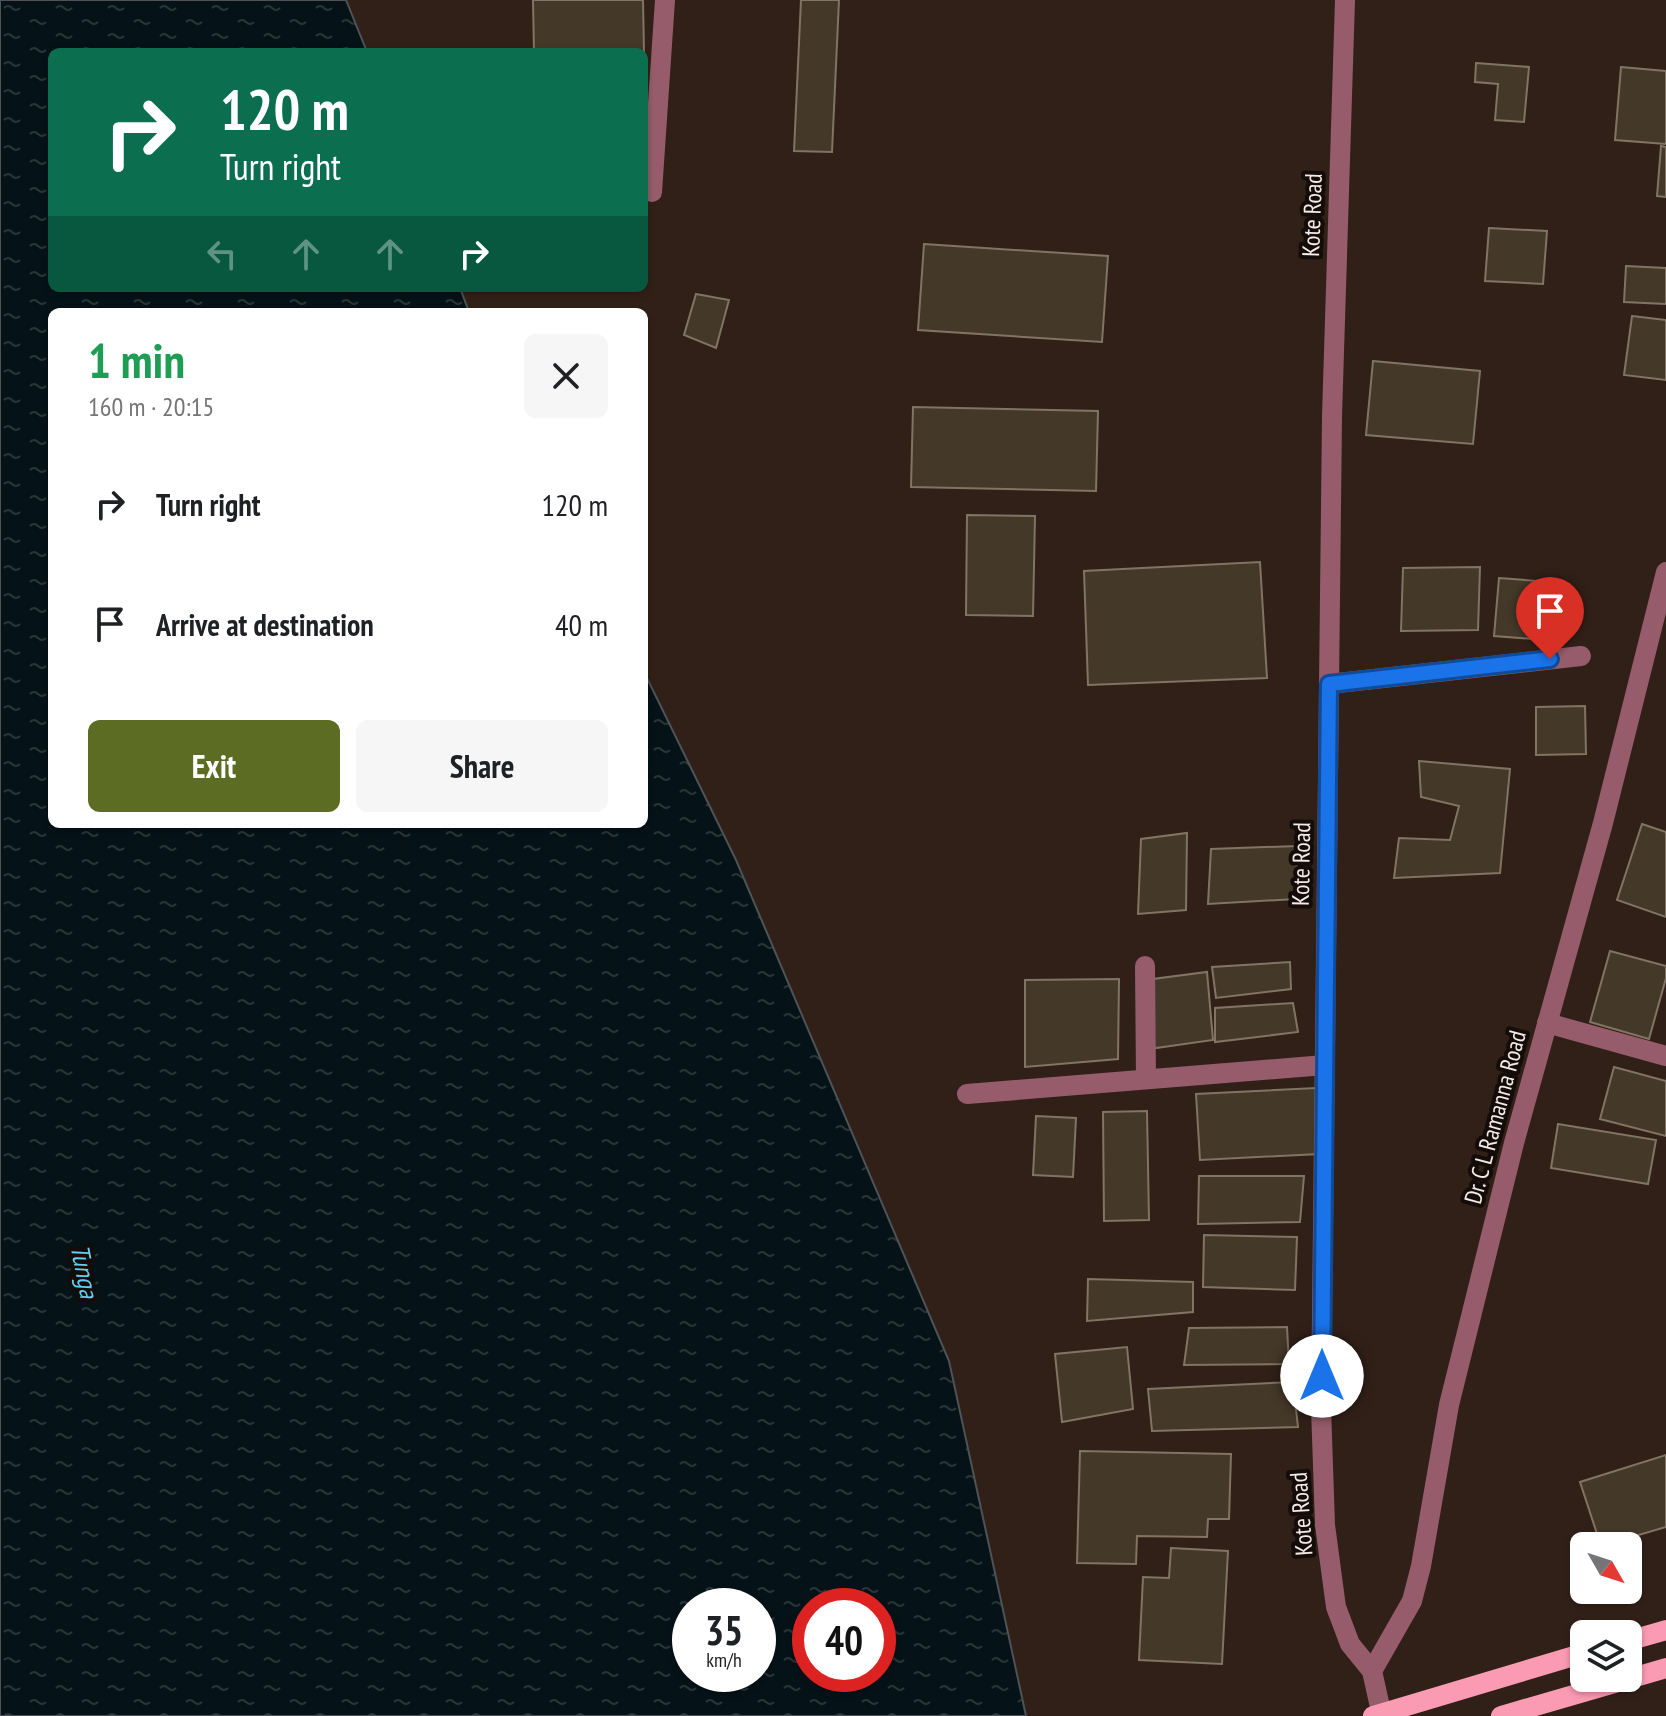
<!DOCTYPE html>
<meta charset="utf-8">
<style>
:root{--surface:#fff;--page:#f6f6f6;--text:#202124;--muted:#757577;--accent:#5c6c23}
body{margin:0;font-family:"PT Sans Narrow",sans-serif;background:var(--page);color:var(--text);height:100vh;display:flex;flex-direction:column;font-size:30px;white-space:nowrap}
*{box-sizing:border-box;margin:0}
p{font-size:26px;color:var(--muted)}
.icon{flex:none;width:44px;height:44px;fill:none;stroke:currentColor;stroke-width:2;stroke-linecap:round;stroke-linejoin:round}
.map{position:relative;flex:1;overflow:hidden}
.sheet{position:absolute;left:48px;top:308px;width:600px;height:520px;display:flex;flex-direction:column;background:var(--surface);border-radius:12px;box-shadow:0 2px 6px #0004}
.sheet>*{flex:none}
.top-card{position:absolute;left:48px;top:48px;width:600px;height:244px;border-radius:12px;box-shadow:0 2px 6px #0004;background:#0b6e4f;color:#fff;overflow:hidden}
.needle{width:52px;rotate:129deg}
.fabs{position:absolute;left:1570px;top:1532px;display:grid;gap:16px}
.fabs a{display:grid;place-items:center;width:72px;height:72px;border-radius:12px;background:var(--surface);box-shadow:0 2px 6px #0004;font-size:40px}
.speed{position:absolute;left:672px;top:1588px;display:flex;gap:16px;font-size:40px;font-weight:700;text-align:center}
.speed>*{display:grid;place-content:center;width:104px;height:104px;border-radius:50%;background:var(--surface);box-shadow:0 2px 6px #0004;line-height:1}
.speed small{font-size:20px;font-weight:400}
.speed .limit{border:12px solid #d22;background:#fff;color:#111}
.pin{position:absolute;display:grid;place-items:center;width:68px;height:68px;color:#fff;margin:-82px -34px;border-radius:50% 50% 50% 0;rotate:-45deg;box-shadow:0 0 8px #0007}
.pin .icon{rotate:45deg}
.me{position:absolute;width:88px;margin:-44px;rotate:0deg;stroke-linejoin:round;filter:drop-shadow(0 0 6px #0008)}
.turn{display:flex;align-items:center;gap:28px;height:168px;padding:0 40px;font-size:36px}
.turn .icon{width:104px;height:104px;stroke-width:2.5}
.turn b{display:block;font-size:56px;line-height:68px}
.lanes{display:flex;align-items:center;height:76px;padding:0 40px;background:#0003;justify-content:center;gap:40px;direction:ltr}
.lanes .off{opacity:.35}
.round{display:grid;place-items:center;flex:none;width:84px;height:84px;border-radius:12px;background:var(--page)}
.head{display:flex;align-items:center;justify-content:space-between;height:136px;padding:0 40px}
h1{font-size:48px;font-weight:700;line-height:60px;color:#1e9e55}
.cta{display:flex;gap:16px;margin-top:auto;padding:16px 40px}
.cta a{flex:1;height:92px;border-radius:12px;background:var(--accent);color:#fff;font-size:32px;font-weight:700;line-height:92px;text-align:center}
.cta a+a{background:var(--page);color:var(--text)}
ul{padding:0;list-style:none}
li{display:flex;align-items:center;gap:24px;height:120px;padding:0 40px}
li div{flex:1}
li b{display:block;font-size:30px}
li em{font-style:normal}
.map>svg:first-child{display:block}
.water{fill:url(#water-ripples);stroke:#4d5356;stroke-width:2;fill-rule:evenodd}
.building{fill:#443829;stroke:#817463;stroke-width:2}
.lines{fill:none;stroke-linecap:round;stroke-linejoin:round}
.minor{stroke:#965c6b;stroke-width:20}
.major{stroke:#fb9ab3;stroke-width:20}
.route-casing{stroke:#114b97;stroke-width:20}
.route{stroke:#1a73e8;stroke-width:14}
.labels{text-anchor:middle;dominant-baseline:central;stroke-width:8;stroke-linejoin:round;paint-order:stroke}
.street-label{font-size:24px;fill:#f6eae5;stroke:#130c09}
.water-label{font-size:26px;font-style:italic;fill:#62cff8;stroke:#130c09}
</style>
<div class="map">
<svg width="1666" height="1716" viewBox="0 0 1666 1716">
<defs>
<pattern id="water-ripples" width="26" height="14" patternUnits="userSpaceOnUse" patternTransform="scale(2)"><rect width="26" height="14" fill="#051218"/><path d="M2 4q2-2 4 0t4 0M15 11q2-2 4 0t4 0" fill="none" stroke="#2a3539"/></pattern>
</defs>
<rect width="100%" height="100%" fill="#312018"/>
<!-- water -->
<path class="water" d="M0,0H346L367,52H52V288H460L469,312H52V824H644V672L736,860L949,1361L1026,1716H0ZM690,1606H758V1674H690ZM810,1606H878V1674H810Z"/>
<!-- building -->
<g class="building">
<polygon points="533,0 643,0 644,52 534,52"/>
<polygon points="801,0 839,0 832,152 794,151"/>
<polygon points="1476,63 1529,67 1524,122 1495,120 1498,84 1475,82"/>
<polygon points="1621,67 1666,71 1666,144 1615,140"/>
<polygon points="1661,146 1666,147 1666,197 1657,196"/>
<polygon points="1489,228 1547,231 1543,284 1485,281"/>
<polygon points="924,244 1108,256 1102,342 918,330"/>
<polygon points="1626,266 1666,268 1666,304 1624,302"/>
<polygon points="696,294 729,300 716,348 684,335"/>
<polygon points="1632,316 1666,320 1666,380 1624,375"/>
<polygon points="1373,361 1480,371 1473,444 1366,435"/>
<polygon points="913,407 1098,411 1096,491 911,487"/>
<polygon points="967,515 1035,516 1033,616 966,615"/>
<polygon points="1260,562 1267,678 1088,685 1084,571"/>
<polygon points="1480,567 1478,630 1401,631 1403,568"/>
<polygon points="1499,578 1563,583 1558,641 1494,636"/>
<polygon points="1585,706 1586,754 1536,755 1536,707"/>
<polygon points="1419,761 1510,769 1500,873 1394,878 1399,838 1450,840 1459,806 1421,797"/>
<polygon points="1642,824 1666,832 1666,917 1617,900"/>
<polygon points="1187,833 1186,910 1138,914 1141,839"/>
<polygon points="1297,846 1296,899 1208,904 1211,849"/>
<polygon points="1610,951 1666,966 1666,978 1649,1039 1590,1022"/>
<polygon points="1290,962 1291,989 1216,998 1212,967"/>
<polygon points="1207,972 1213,1040 1149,1049 1153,979"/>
<polygon points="1119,979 1118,1059 1025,1067 1025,980"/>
<polygon points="1293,1003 1298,1032 1215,1042 1215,1008"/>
<polygon points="1614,1067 1666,1081 1666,1136 1600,1119"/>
<polygon points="1316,1088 1319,1154 1200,1160 1196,1094"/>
<polygon points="1147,1111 1149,1220 1104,1221 1103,1112"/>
<polygon points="1036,1116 1076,1118 1073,1177 1033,1175"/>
<polygon points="1558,1124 1656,1140 1648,1184 1551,1168"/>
<polygon points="1199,1176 1304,1176 1300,1222 1198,1224"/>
<polygon points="1204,1235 1297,1237 1295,1290 1203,1287"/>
<polygon points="1088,1279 1193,1282 1193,1312 1087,1321"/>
<polygon points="1287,1327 1289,1364 1184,1365 1189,1328"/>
<polygon points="1127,1347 1133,1409 1062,1422 1055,1354"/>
<polygon points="1293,1382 1298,1427 1152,1431 1148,1389"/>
<polygon points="1080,1451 1231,1454 1229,1519 1208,1519 1207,1537 1137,1536 1136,1564 1077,1563"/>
<polygon points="1666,1455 1666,1527 1601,1546 1580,1482"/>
<polygon points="1171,1548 1228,1551 1222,1664 1139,1660 1143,1577 1169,1578"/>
</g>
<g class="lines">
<!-- minor -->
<g class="minor">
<polyline points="1345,0 1332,416 1321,1407 1325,1525 1336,1607 1350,1644 1372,1671 1382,1716"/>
<polyline points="652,192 665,0"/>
<polyline points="1329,684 1581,656"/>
<polyline points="1145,966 1146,1079"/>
<polyline points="1547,1023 1666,1056"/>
<polyline points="967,1094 1325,1065"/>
<polyline points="1372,1671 1412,1601 1421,1566 1449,1405 1514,1143 1603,823 1666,572"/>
</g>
<!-- major -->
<g class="major">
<polyline points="1628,1641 1666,1630"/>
<polyline points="1373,1716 1584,1653"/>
<polyline points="1501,1716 1666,1668"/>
</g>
</g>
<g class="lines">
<!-- route casing -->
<g class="route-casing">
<polyline id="route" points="1322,1376 1329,684 1550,659"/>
</g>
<!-- route -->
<use href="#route" class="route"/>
</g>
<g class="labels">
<!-- street labels -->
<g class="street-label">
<text transform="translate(1312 215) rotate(-88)">Kote Road</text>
<text transform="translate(1301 864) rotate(-89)">Kote Road</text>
<text transform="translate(1495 1117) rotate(-75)">Dr. C L Ramanna Road</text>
<text transform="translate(1301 1514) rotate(-94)">Kote Road</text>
</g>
<!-- water labels -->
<g class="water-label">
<text transform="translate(85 1271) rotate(79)">Tunga</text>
</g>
</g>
</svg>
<div class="fabs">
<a><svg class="needle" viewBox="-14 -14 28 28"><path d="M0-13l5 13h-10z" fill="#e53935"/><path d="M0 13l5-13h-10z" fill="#757577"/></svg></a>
<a><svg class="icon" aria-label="layers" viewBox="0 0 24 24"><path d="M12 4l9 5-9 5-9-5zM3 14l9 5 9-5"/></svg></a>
</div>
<div class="speed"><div>35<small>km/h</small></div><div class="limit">40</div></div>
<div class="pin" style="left:1550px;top:659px;background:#d93025"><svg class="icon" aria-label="arrive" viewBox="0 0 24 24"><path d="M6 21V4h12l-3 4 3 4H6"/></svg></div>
<svg class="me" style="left:1322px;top:1376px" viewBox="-20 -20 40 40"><circle r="19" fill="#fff"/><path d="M0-13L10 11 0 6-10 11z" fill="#1a73e8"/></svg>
<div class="top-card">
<div class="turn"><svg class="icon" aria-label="right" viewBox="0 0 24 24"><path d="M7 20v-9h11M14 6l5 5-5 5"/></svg><div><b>120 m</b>Turn right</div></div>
<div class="lanes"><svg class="icon off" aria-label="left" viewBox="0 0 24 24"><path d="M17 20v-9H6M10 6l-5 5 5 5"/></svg><svg class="icon off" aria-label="ahead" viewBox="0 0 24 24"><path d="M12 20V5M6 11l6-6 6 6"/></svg><svg class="icon off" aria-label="ahead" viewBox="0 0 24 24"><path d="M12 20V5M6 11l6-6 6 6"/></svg><svg class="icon" aria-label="right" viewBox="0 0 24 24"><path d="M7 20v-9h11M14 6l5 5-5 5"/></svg></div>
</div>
<section class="sheet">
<div class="head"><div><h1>1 min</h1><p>160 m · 20:15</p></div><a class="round"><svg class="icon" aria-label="close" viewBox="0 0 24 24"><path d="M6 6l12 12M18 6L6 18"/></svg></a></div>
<ul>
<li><svg class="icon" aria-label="right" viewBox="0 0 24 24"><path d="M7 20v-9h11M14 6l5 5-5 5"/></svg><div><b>Turn right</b></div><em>120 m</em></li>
<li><svg class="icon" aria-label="arrive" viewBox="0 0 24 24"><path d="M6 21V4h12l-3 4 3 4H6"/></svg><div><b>Arrive at destination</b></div><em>40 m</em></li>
</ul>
<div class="cta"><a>Exit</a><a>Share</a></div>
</section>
</div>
